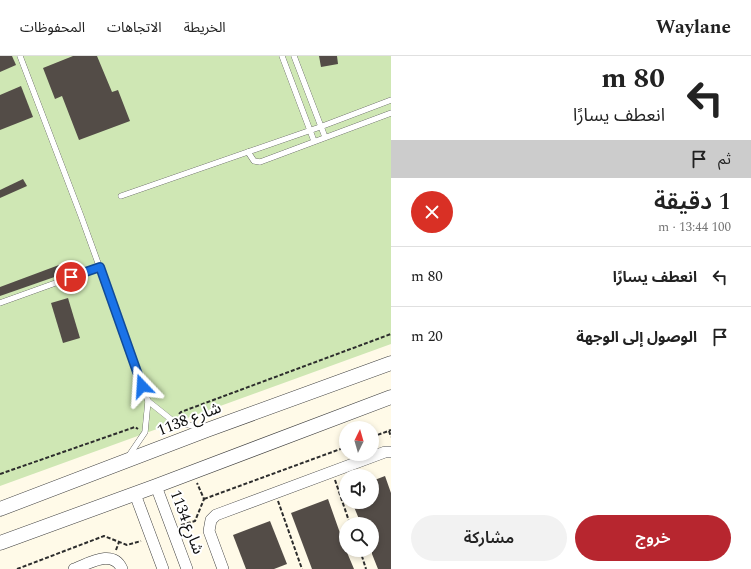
<!DOCTYPE html>
<html lang="ar">
<meta charset="utf-8">
<style>
:root{--surface:#fff;--page:#f2f2f2;--text:#222;--muted:#767676;--line:#e0e0e0;--accent:#b7262f}
body{margin:0;font-family:Spectral,"Noto Sans Arabic",serif;background:var(--page);color:var(--text);direction:rtl;height:100vh;display:flex;flex-direction:column;font-size:15px;white-space:nowrap}
*{box-sizing:border-box;margin:0}
p{font-size:13px;color:var(--muted)}
.icon{flex:none;width:22px;height:22px;fill:none;stroke:currentColor;stroke-width:2;stroke-linecap:round;stroke-linejoin:round}
.map{position:relative;flex:1;overflow:hidden;direction:ltr}
.side{display:flex;flex-direction:column;background:var(--surface);width:360px}
.side>*{flex:none}
.hud{background:#fff;color:var(--text);overflow:hidden}
.needle{width:26px;rotate:5deg}
.buttons{position:absolute;left:339px;top:365px;display:grid;gap:8px}
.buttons a{display:grid;place-items:center;width:40px;height:40px;border-radius:50%;background:var(--surface);box-shadow:0 2px 6px #0003;font-size:20px}
.pin{position:absolute;display:grid;place-items:center;width:34px;height:34px;color:#fff;margin:-17px;border:2px solid #fff;border-radius:50%;box-shadow:0 1px 4px #0007}
.me{position:absolute;width:44px;margin:-22px;rotate:340deg;stroke-linejoin:round;filter:drop-shadow(0 0 3px #0008)}
.turn{display:flex;align-items:center;gap:14px;height:84px;padding:0 20px;font-size:18px}
.turn .icon{width:52px;height:52px;stroke-width:2.5}
.turn b{display:block;font-size:28px;line-height:34px}
.then{display:flex;align-items:center;height:38px;padding:0 20px;background:#0003;gap:8px;font-size:15px}
.round{display:grid;place-items:center;flex:none;width:42px;height:42px;border-radius:21px;background:var(--page)}
.summary{display:flex;align-items:center;justify-content:space-between;height:68px;padding:0 20px}
h1{font-size:24px;font-weight:600;line-height:30px}
.cta{display:flex;gap:8px;margin-top:auto;padding:8px 20px}
.cta a{flex:1;height:46px;border-radius:24px;background:var(--accent);color:#fff;font-size:16px;font-weight:600;line-height:46px;text-align:center}
.cta a+a{background:var(--page);color:var(--text)}
ul{padding:0;list-style:none}
li{display:flex;align-items:center;gap:12px;height:60px;padding:0 20px;border-top:1px solid var(--line)}
li div{flex:1}
li b{display:block;font-size:15px}
li em{font-style:normal}
header{display:flex;align-items:center;gap:24px;box-sizing:border-box;height:56px;padding:0 20px;background:var(--surface);border-bottom:1px solid var(--line)}
header strong{font-size:19px}
nav{display:flex;gap:22px;margin-inline-start:auto;font-size:14px}
main{display:flex;flex:1;min-height:0}
.map>svg:first-child{display:block}
.green{fill:#cfe7b4}
.building{fill:#534c47}
.lines{fill:none;stroke-linecap:round;stroke-linejoin:round}
.service-casing{stroke:#3e3e3e;stroke-width:6}
.minor-casing{stroke:#3e3e3e;stroke-width:12}
.tertiary-casing{stroke:#3e3e3e;stroke-width:15}
.path{stroke:#2d2d2d;stroke-width:2;stroke-dasharray:4 2;stroke-linecap:butt}
.service{stroke:#fff;stroke-width:5.5}
.minor{stroke:#fff;stroke-width:11}
.tertiary{stroke:#fff;stroke-width:14}
.route-casing{stroke:#114b97;stroke-width:10}
.route{stroke:#1a73e8;stroke-width:7}
.labels{text-anchor:middle;dominant-baseline:central;stroke-width:4;stroke-linejoin:round;paint-order:stroke}
.street-label{font-size:16px;fill:#0b0b0b;stroke:#fff}
</style>
<header>
<strong>Waylane</strong>
<nav><a>الخريطة</a><a>الاتجاهات</a><a>المحفوظات</a></nav>
</header>
<main>
<section class="side">
<div class="hud">
<div class="turn"><svg class="icon" aria-label="left" viewBox="0 0 24 24"><path d="M17 20v-9H6M10 6l-5 5 5 5"/></svg><div><b>80 m</b>انعطف يسارًا</div></div>
<div class="then">ثم<svg class="icon" aria-label="arrive" viewBox="0 0 24 24"><path d="M6 21V4h12l-3 4 3 4H6"/></svg></div>
</div>
<div class="summary"><div><h1>1 دقيقة</h1><p>100 m · 13:44</p></div><a class="round" style="background:#d93025;color:#fff"><svg class="icon" aria-label="close" viewBox="0 0 24 24"><path d="M6 6l12 12M18 6L6 18"/></svg></a></div>
<ul>
<li><svg class="icon" aria-label="left" viewBox="0 0 24 24"><path d="M17 20v-9H6M10 6l-5 5 5 5"/></svg><div><b>انعطف يسارًا</b></div><em>80 m</em></li>
<li><svg class="icon" aria-label="arrive" viewBox="0 0 24 24"><path d="M6 21V4h12l-3 4 3 4H6"/></svg><div><b>الوصول إلى الوجهة</b></div><em>20 m</em></li>
</ul>
<div class="cta"><a>خروج</a><a>مشاركة</a></div>
</section>
<div class="map">
<svg width="391" height="513" viewBox="0 0 391 513">
<rect width="100%" height="100%" fill="#fffae8"/>
<!-- green -->
<polygon class="green" points="0,0 391,0 391,288 0,430"/>
<!-- building -->
<g class="building">
<polygon points="0,0 12,0 16,9 0,16"/>
<polygon points="73,0 97,0 112,36 118,34 130,65 79,84 62,40 55,43 43,12"/>
<polygon points="319,0 337,0 338,8 321,11"/>
<polygon points="21,30 33,61 0,74 0,39"/>
<polygon points="23,123 27,130 0,142 0,134"/>
<polygon points="59,209 63,218 0,240 0,231"/>
<polygon points="68,242 80,282 63,287 51,247"/>
<polygon points="385,420 391,437 391,513 378,513 372,498 372,468 361,468 352,446 372,446 372,425"/>
<polygon points="328,443 346,494 354,513 312,513 291,457"/>
<polygon points="270,465 287,508 274,513 246,513 233,479"/>
</g>
<g class="lines">
<!-- service casing -->
<g class="service-casing">
<g id="service">
<polyline points="20,0 81,160 148,345 145,376 128,401"/>
<polyline points="282,0 314,85"/>
<polyline points="294,0 325,81"/>
<polyline points="248,96 254,105 260,106 391,57"/>
<polyline points="121,140 320,71 391,44"/>
<polyline points="0,247 100,211"/>
<polyline points="148,345 173,365 201,372"/>
</g>
</g>
<!-- minor casing -->
<g class="minor-casing">
<g id="minor">
<polyline points="156,430 187,513"/>
<polyline points="135,438 163,513"/>
<path d="M74,513C88,508 113,492 122,513"/>
<polyline points="223,513 209,475 211,464 216,459 385,396 391,396"/>
</g>
</g>
<!-- tertiary casing -->
<g class="tertiary-casing">
<g id="tertiary">
<polyline points="0,453 207,374 391,307"/>
<polyline points="0,487 156,430 391,341"/>
</g>
</g>
<!-- path -->
<g class="path">
<polyline points="179,358 181,356 391,278"/>
<polyline points="389,375 391,381"/>
<polyline points="372,381 391,374"/>
<polyline points="0,418 135,371 138,373"/>
<polyline points="335,424 350,468"/>
<polyline points="204,443 346,391"/>
<polyline points="278,445 302,513"/>
<polyline points="181,469 195,465 204,443 197,427"/>
<polyline points="116,494 119,486"/>
<polyline points="360,494 366,513"/>
<polyline points="17,513 104,480 127,489 141,485"/>
</g>
<!-- service -->
<use href="#service" class="service"/>
<!-- minor -->
<use href="#minor" class="minor"/>
<!-- tertiary -->
<use href="#tertiary" class="tertiary"/>
</g>
<g class="lines">
<!-- route casing -->
<g class="route-casing">
<polyline id="route" points="71,221 100,211 142,330"/>
</g>
<!-- route -->
<use href="#route" class="route"/>
</g>
<g class="labels">
<!-- street labels -->
<g class="street-label">
<text transform="translate(189 363) rotate(-21)">شارع 1138</text>
<text transform="translate(187 466) rotate(69)">شارع 1134</text>
</g>
</g>
</svg>
<div class="buttons">
<a><svg class="needle" viewBox="-14 -14 28 28"><path d="M0-13l5 13h-10z" fill="#e53935"/><path d="M0 13l5-13h-10z" fill="#767676"/></svg></a>
<a><svg class="icon" aria-label="sound" viewBox="0 0 24 24"><path d="M4 9h4l5-4v14l-5-4H4zM17 9q2 3 0 6"/></svg></a>
<a><svg class="icon" aria-label="search" viewBox="0 0 24 24"><circle cx="10" cy="10" r="6"/><path d="M15 15l6 6"/></svg></a>
</div>
<div class="pin" style="left:71px;top:221px;background:#d93025"><svg class="icon" aria-label="arrive" viewBox="0 0 24 24"><path d="M6 21V4h12l-3 4 3 4H6"/></svg></div>
<svg class="me" style="left:142px;top:330px" viewBox="-20 -20 40 40"><path d="M0-17L14 15 0 8-14 15z" fill="#1a73e8" stroke="#fff" stroke-width="4"/></svg>
</div>
</main>
